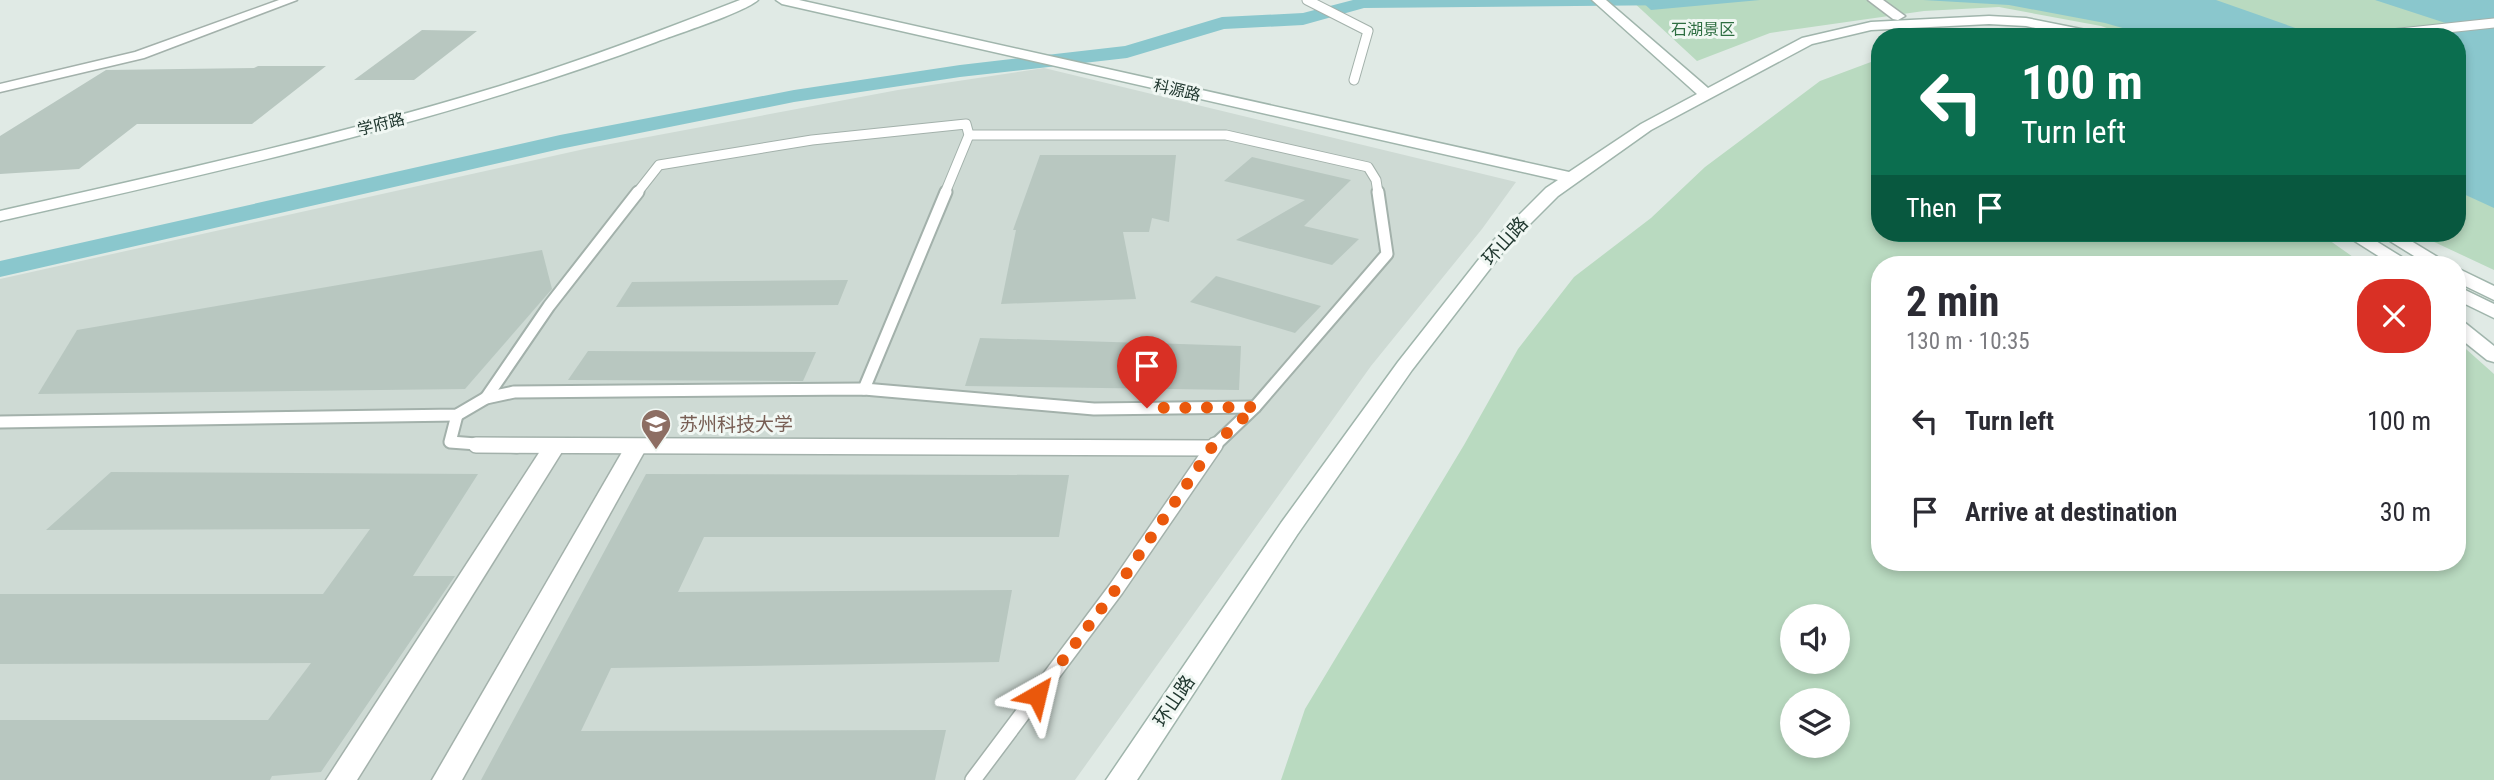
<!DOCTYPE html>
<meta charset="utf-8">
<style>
:root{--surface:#fff;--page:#f7f7f7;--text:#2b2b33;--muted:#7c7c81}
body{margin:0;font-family:"Roboto Condensed","Noto Sans SC",sans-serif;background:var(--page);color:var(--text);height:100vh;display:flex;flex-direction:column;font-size:26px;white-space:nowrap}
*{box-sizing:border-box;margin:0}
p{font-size:23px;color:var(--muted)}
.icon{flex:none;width:38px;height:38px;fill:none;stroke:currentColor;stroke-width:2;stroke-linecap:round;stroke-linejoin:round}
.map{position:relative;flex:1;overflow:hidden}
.details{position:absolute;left:1871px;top:256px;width:595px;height:315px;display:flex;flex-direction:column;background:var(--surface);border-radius:28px;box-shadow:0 4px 10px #0003}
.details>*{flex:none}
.guide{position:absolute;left:1871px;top:28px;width:595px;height:214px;border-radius:28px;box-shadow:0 4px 10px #0003;background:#0b6e4f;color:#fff;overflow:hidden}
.controls{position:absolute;left:1780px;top:604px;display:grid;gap:14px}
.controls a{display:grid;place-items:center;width:70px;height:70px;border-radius:50%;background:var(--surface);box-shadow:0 4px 10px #0003;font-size:35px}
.pin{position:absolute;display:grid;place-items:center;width:60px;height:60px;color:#fff;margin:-72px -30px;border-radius:50% 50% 50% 0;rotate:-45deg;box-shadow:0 0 7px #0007}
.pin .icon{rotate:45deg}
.me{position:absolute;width:77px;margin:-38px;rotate:37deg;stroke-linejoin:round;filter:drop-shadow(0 0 5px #0008)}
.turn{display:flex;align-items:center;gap:24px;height:147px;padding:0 35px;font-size:32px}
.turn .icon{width:91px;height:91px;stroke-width:2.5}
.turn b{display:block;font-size:49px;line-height:60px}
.then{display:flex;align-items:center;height:66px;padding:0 35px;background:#0003;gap:14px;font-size:26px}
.round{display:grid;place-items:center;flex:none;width:74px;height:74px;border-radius:28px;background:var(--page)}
.summary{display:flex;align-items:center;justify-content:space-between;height:119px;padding:0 35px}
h1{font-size:42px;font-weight:700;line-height:52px}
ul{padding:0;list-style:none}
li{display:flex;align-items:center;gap:21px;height:91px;padding:0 35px}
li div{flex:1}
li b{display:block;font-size:26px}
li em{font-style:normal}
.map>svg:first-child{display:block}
.built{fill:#cedad4}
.green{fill:#b9dac0;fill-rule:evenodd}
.water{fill:#8ac7cd}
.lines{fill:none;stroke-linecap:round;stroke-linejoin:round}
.canal{fill:#8ac7cd;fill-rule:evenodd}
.building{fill:#b8c7c0}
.lane-far2-casing{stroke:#a3b1ab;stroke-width:11}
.lane-far1-casing{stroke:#a3b1ab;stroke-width:15}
.lane-casing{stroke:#a3b1ab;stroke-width:18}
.street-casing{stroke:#a3b1ab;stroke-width:3}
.secondary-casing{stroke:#a0b5ac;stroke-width:3}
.lane-far2{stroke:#fff;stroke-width:9}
.lane-far1{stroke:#fff;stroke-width:11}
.lane{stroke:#fff;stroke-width:15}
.street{fill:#fff;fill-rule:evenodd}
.secondary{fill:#fff;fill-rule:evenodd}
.route{stroke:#ea580c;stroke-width:12;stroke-dasharray:0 21.6}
.labels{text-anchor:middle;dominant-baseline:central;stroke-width:6;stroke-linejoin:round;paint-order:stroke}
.far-park-label{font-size:16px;fill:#2e6e42;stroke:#f0f7f3}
.far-street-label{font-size:16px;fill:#223931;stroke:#f0f7f3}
.street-label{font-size:19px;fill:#223931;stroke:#f0f7f3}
.education-label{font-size:19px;fill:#785e54;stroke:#f0f7f3;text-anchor:start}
</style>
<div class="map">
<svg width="2494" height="780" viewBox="0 0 2494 780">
<rect width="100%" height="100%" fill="#e0eae5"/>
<!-- built -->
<polygon class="built" points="1044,68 1516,182 1482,229 1371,366 1075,780 0,780 0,279 589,148 898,90"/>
<!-- green -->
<g class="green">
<polygon points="1631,0 2494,0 2494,270 2415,233 2457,233 2457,37 2132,37 2101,26 1999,7 1924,11 1770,33 1697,61"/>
<path d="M1879,59L1880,233H2319L2363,264H1880V562H2457V341L2494,374V780H1281L1305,709L1464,445L1518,349L1574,277L1651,218L1705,167L1820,81ZM1792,616H1838V662H1792ZM1792,700H1838V746H1792Z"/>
</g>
<!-- water -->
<g class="water">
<polygon points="1640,0 1760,0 1651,10"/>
<polygon points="1923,0 2216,0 2321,37 2154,37 2105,23 2009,5"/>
<polygon points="2375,0 2494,0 2494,208 2457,191 2457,37 2413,37 2467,30"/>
</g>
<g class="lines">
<!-- canal -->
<polygon class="canal" points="1353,0 1690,0 1681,5 1364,8 1303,25 1224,29 1127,58 960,77 794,102 560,149 0,277 0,261 560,135 794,90 960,65 1125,46 1222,17 1303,13"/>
</g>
<!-- building -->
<g class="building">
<polygon points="422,30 477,31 414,80 354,80"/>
<polygon points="258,66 326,66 252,124 137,124 79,169 0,174 0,136 106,70 254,68"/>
<polygon points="1040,155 1176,155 1169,222 1152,218 1149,232 1123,232 1136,299 1001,304 1016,230 1013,230"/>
<polygon points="1252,157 1351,180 1304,226 1359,239 1332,265 1236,240 1305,200 1224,181"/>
<polygon points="542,250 552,289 465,389 38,394 77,330"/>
<polygon points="1216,276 1321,306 1295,333 1190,302"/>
<polygon points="848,280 838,305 616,307 632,282"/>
<polygon points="980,338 1144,343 1145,348 1150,343 1241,346 1239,390 965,386"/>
<polygon points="588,351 816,352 803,381 568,380"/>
<polygon points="111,472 478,474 413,576 455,576 321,772 272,776 270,780 0,780 0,720 268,720 311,663 0,664 0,594 323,594 370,529 46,530"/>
<polygon points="646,474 1069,475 1059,537 704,537 678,592 1012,590 999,662 611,668 581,731 946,730 935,780 481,780"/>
</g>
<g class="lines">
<!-- lane-far2 casing -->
<g class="lane-far2-casing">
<g id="lane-far2">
<polyline points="1307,0 1368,31 1354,80"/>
<polyline points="2363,37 2494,23"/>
<polyline points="969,135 1226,135 1368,167 1376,180 1378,193"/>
<polyline points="637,193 659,165 812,140 966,124 969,135 945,193"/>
</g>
</g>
<!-- lane-far1 casing -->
<g class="lane-far1-casing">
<g id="lane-far1">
<polyline points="864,389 946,192"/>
<polyline points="486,398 549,306 638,192"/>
<polyline points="457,415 450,442 517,447"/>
<polyline points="0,422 457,415 486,398 514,392 864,389 1094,409 1255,407"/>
<polyline points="1213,447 1255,407 1387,254 1378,192"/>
</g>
</g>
<!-- lane casing -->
<g class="lane-casing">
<g id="lane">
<polyline points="476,445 1212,448"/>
<polyline points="973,780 1116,589 1215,445"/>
</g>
</g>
<!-- street casing -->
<g class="street-casing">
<g id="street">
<polygon points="279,0 297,0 144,58 0,92 0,84 135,52"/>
<polygon points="1868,0 1883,0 1905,16 1898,20 1893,19"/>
<polygon points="554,440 562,442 565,447 357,780 326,780 546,442"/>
<polygon points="636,440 644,442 647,447 462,780 432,780 625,447 628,442"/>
</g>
</g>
<!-- secondary casing -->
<g class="secondary-casing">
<g id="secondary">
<path d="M740,0H758C745,12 677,34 656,42C443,122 221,171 0,221V211C164,174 329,138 490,89C575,63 658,32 740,0Z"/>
<polygon points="776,0 799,0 1569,172 1641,124 1697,94 1592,0 1606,0 1708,88 1802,38 1871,22 1989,16 2026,18 2101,33 2108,37 2080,37 2026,26 1989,24 1871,30 1812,44 1651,130 1558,196 1506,248 1412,370 1297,535 1137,780 1106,780 1281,523 1398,362 1494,240 1546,188 1558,180 782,4"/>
<polygon points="2342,233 2363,233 2413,264 2391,264"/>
<polygon points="2377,233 2398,233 2449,264 2427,264"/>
<polygon points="2457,268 2494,286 2494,300 2457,282"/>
<polygon points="2457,286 2494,304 2494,318 2457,300"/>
<polygon points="2457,320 2464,322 2494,346 2494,362 2487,360 2457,336"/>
</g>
</g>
<!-- lane-far2 -->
<use href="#lane-far2" class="lane-far2"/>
<!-- lane-far1 -->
<use href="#lane-far1" class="lane-far1"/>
<!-- lane -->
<use href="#lane" class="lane"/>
<!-- street -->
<use href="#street" class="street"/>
<!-- secondary -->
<use href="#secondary" class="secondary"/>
</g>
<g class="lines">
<!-- route -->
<polyline class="route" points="1037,695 1116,589 1212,447 1255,407 1147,408"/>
</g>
<!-- icons -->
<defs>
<g id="university-pin" transform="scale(1.575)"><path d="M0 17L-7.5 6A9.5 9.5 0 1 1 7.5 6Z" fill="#8d6e63" stroke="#f0f7f3"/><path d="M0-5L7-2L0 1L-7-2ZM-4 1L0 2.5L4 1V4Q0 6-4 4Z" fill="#fff"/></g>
</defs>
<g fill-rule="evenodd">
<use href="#university-pin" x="656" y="424"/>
</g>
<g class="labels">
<!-- far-park labels -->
<g class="far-park-label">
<text x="1703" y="29">石湖景区</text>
</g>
<!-- far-street labels -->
<g class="far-street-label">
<text transform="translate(1177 90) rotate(13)">科源路</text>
<text transform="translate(381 124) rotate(-14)">学府路</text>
</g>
<!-- street labels -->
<g class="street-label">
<text transform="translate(1505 241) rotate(-48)">环山路</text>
<text transform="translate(1174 701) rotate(-56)">环山路</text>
</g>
<!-- education labels -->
<g class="education-label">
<text x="679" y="424">苏州科技大学</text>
</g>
</g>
</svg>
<div class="controls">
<a><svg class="icon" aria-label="sound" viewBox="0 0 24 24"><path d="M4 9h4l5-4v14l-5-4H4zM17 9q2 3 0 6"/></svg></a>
<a><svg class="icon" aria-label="layers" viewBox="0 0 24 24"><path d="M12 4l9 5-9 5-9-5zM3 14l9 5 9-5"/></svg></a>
</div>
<div class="pin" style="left:1147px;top:408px;background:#d93025"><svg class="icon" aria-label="arrive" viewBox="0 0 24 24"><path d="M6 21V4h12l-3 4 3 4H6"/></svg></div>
<svg class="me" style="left:1037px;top:695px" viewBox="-20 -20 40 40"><path d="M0-17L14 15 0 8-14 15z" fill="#ea580c" stroke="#fff" stroke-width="4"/></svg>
<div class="guide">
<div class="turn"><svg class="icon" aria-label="left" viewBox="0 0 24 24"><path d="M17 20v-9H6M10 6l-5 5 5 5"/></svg><div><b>100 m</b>Turn left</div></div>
<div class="then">Then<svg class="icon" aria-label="arrive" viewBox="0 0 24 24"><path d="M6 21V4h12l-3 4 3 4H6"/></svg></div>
</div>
<section class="details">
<div class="summary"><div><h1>2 min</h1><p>130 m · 10:35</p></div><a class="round" style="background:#d93025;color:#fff"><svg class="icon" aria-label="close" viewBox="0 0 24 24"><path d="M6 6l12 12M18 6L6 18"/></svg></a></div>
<ul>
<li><svg class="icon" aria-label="left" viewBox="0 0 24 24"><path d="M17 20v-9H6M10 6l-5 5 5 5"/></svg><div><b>Turn left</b></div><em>100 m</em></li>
<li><svg class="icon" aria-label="arrive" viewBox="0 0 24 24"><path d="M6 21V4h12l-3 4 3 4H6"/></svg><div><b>Arrive at destination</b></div><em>30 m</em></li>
</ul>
</section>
</div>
